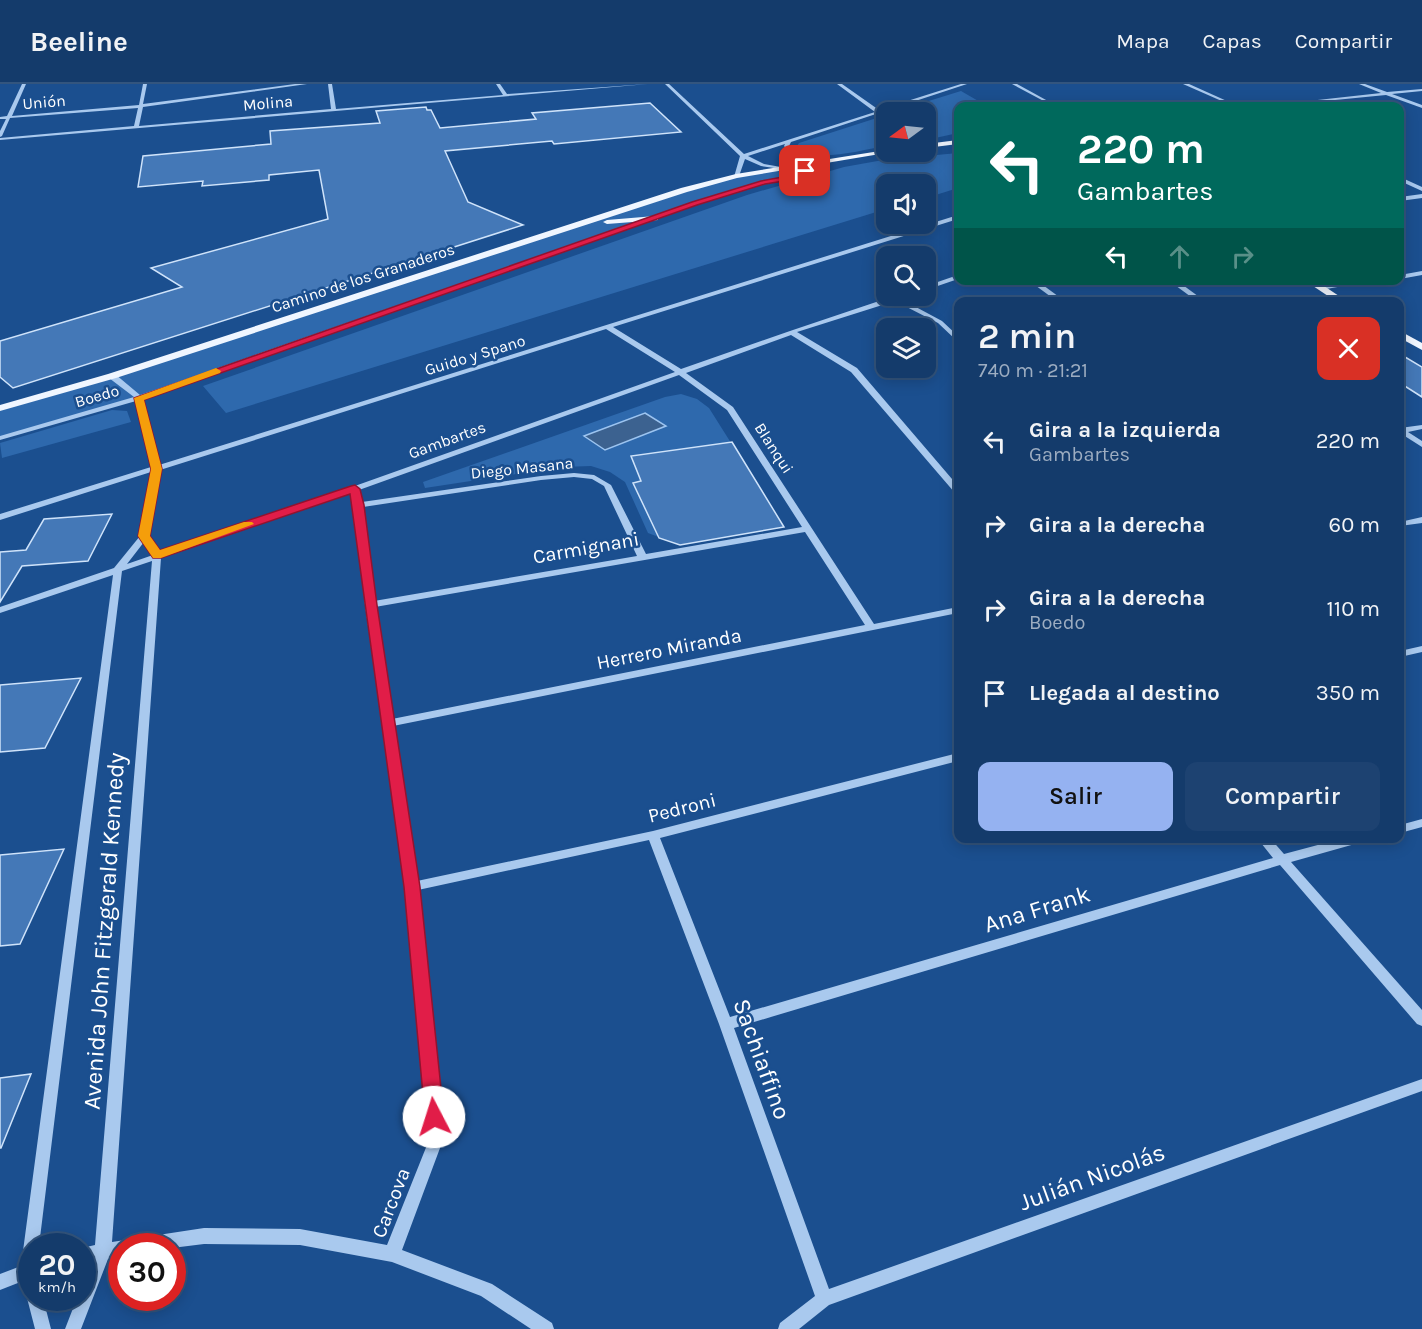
<!DOCTYPE html>
<html lang="es">
<meta charset="utf-8">
<style>
:root{--surface:#143b6b;--page:#1d4271;--text:#f1f3f6;--muted:#9dadc1;--line:#33557e;--accent:#95b2f1}
body{margin:0;font-family:Karla,sans-serif;background:var(--page);color:var(--text);height:100vh;display:flex;flex-direction:column;font-size:22px;white-space:nowrap}
*{box-sizing:border-box;margin:0}
p{font-size:20px;color:var(--muted)}
.icon{flex:none;width:33px;height:33px;fill:none;stroke:currentColor;stroke-width:2;stroke-linecap:round;stroke-linejoin:round}
.map{position:relative;flex:1;overflow:hidden}
.drawer{position:absolute;left:954px;top:213px;width:450px;height:546px;display:flex;flex-direction:column;background:var(--surface);border-radius:12px;box-shadow:0 3px 15px #0003,0 0 0 2px var(--line)}
.drawer>*{flex:none}
.guide{position:absolute;left:954px;top:18px;width:450px;height:183px;border-radius:12px;box-shadow:0 3px 15px #0003,0 0 0 2px var(--line);background:#00695c;color:#fff;overflow:hidden}
.needle{width:39px;rotate:255deg}
.buttons{position:absolute;left:876px;top:18px;display:grid;gap:12px}
.buttons a{display:grid;place-items:center;width:60px;height:60px;border-radius:12px;background:var(--surface);box-shadow:0 3px 15px #0003,0 0 0 2px var(--line);font-size:30px}
.speed{position:absolute;left:18px;top:1149px;display:flex;gap:12px;font-size:30px;font-weight:700;text-align:center}
.speed>*{display:grid;place-content:center;width:78px;height:78px;border-radius:50%;background:var(--surface);box-shadow:0 3px 15px #0003,0 0 0 2px var(--line);line-height:1}
.speed small{font-size:15px;font-weight:400}
.speed .limit{border:9px solid #d22;background:#fff;color:#111}
.pin{position:absolute;display:grid;place-items:center;width:51px;height:51px;color:#fff;margin:-26px;border-radius:12px;box-shadow:0 3px 9px #0006}
.me{position:absolute;width:66px;margin:-33px;rotate:355deg;stroke-linejoin:round;filter:drop-shadow(0 0 4px #0008)}
.turn{display:flex;align-items:center;gap:21px;height:126px;padding:0 24px;font-size:27px}
.turn .icon{width:78px;height:78px;stroke-width:2.5}
.turn b{display:block;font-size:42px;line-height:51px}
.lanes{display:flex;align-items:center;height:57px;padding:0 24px;background:#0003;justify-content:center;gap:30px;direction:ltr}
.lanes .off{opacity:.35}
.round{display:grid;place-items:center;flex:none;width:63px;height:63px;border-radius:12px;background:var(--page)}
.summary{display:flex;align-items:center;justify-content:space-between;height:102px;padding:0 24px}
h1{font-size:36px;font-weight:600;line-height:45px}
.primary-button{display:flex;gap:12px;margin-top:auto;padding:12px 24px}
.primary-button a{flex:1;height:69px;border-radius:12px;background:var(--accent);color:#111;font-size:24px;font-weight:600;line-height:69px;text-align:center}
.primary-button a+a{background:var(--page);color:var(--text)}
ul{padding:0;list-style:none}
li{display:flex;align-items:center;gap:18px;height:84px;padding:0 24px}
li div{flex:1}
li b{display:block;font-size:22px}
li em{font-style:normal}
header{display:flex;align-items:center;gap:36px;box-sizing:border-box;height:84px;padding:0 30px;background:var(--surface);border-bottom:2px solid var(--line)}
header strong{font-size:28px}
nav{display:flex;gap:33px;margin-inline-start:auto;font-size:21px}
.map>svg:first-child{display:block}
.green{fill:#2e69ad}
.water{fill:#3c6290;stroke:#9cc4f0;stroke-width:1.5}
.building{fill:#4478b7;stroke:#cfe3fa;stroke-width:1.5}
.lines{fill:none;stroke-linecap:round;stroke-linejoin:round}
.minor{fill:#a9c9ee;fill-rule:evenodd}
.major{fill:#f0f6ff;fill-rule:evenodd}
.route{fill:#e11d48;stroke:#92132f;stroke-width:1.5}
.slow{fill:#f59e0b}
.labels{text-anchor:middle;dominant-baseline:central;stroke-width:5;stroke-linejoin:round;paint-order:stroke}
.far-street-label{font-size:16px;fill:#fff;stroke:#1b4f8f}
.street-label{font-size:20px;fill:#fff;stroke:#1b4f8f}
.near-street-label{font-size:24px;fill:#fff;stroke:#1b4f8f}
</style>
<header>
<strong>Beeline</strong>
<nav><a>Mapa</a><a>Capas</a><a>Compartir</a></nav>
</header>
<div class="map">
<svg width="1422" height="1245" viewBox="0 0 1422 1245">
<rect width="100%" height="100%" fill="#1b4f8f"/>
<!-- green -->
<g class="green">
<polygon points="961,7 987,22 958,22 958,49 926,56 926,28 893,28"/>
<path d="M886,31V62C861,66 818,79 795,65L799,59Z"/>
<polygon points="958,69 958,104 926,114 926,100 886,100 886,125 226,329 203,302 747,111 844,83 883,76"/>
<polygon points="802,80 806,88 801,92 764,98 694,120 139,314 0,354 0,324 84,300 736,92"/>
<polygon points="681,310 697,315 709,324 784,443 680,461 648,449 625,398 610,388 591,382 562,383 425,404 423,398 665,313"/>
<polygon points="112,326 127,327 131,338 2,374 0,359"/>
</g>
<!-- water -->
<polygon class="water" points="645,329 666,342 605,366 584,352"/>
<!-- building -->
<g class="building">
<polygon points="650,19 681,48 554,60 552,57 445,67 468,118 523,141 13,304 0,293 0,257 182,203 151,184 328,135 319,86 269,91 269,96 202,102 203,97 138,103 143,72 271,60 270,47 380,39 376,27 426,23 427,26 431,26 440,44 536,35 532,29"/>
<polygon points="1400,270 1422,283 1422,313 1400,299"/>
<polygon points="732,358 784,443 680,461 659,454 633,399 641,397 631,372"/>
<polygon points="112,430 88,477 22,482 0,518 0,468 26,466 44,435"/>
<polygon points="81,594 45,664 0,668 0,601"/>
<polygon points="64,765 20,860 0,862 0,771"/>
<polygon points="31,990 1,1064 0,1064 0,994"/>
</g>
<g class="lines">
<!-- minor -->
<g class="minor">
<polygon points="22,0 26,0 12,32 139,21 143,0 147,0 143,20 295,0 307,0 143,23 139,42 331,25 328,0 332,0 336,25 503,11 496,0 500,0 507,10 648,0 0,56 0,54 134,42 138,24 10,34 2,52 0,53 0,47 6,35 0,35 0,33 7,32"/>
<path d="M665,0H669L744,70L875,28L837,0H842L879,26L961,0H967L791,58L789,62L804,79L808,87L803,93L765,99L696,121L143,315L159,381L958,131V135L613,243L681,285L790,247L894,212H906L901,215L942,237L958,252V257L956,256L938,239L895,217L797,248L857,284L958,402V410L955,409L851,288L791,251L686,289L733,323L874,540L958,523V529L393,642L417,797L653,747L958,669V677L660,754L730,933L1273,774L1257,754H1270L1284,770L1344,754H1368L1366,757L1362,758L1291,778L1422,926V942L1417,940L1280,781L734,944L829,1205L1422,995V1007L829,1221L799,1245H778L780,1239L815,1212L719,940L649,756L418,806L443,1056L402,1166L492,1200L552,1239L554,1245H531L481,1212L392,1178L300,1161L204,1160L172,1164V1162H122V1172L108,1175L81,1245H65L77,1214H82V1199L90,1178L82,1180V1164L95,1161L152,477L122,487L39,1162H32V1214H43L51,1245H35L27,1214L29,1208L26,1207L23,1197L0,1206V1190L21,1182L113,491L0,529V523L114,484L140,452L151,388L0,436V430L151,383L136,317L0,356V352L134,313L109,294V290H115L140,311L692,119L762,97L799,91L802,87L800,80L784,62L785,60L748,72L764,80L781,83V85L761,82L745,75L739,92L734,93L740,72ZM606,245L675,288L352,403L160,469L148,452L160,386ZM679,291L727,326L802,443L646,470L611,401L594,391L574,389L541,392L362,418L359,406ZM574,393L592,395L604,402L637,472L374,517L363,423L541,396ZM352,409L355,421L365,521L406,803L429,1056L387,1161L300,1145L204,1144L112,1158L161,474ZM805,448L865,541L392,635L375,523ZM144,458L153,471L127,480Z"/>
<polygon points="1012,0 1017,0 1057,22 1053,22"/>
<polygon points="1183,0 1189,0 1238,22 1233,22"/>
<polygon points="1359,0 1365,0 1387,8 1422,5 1422,7 1392,10 1422,21 1422,24 1386,11 1274,22 1264,22 1381,9"/>
<polygon points="1400,93 1422,103 1422,107 1400,97"/>
<polygon points="1422,110 1422,114 1400,117 1400,113"/>
<polygon points="1422,187 1422,191 1400,195 1400,191"/>
<polygon points="958,191 958,195 926,206 926,202"/>
<polygon points="1028,196 1036,196 1066,218 1058,218"/>
<polygon points="1168,196 1176,196 1206,218 1198,218"/>
<polygon points="1358,196 1376,196 1321,206 1318,204"/>
<polygon points="1422,341 1422,345 1408,348 1422,357 1422,363 1400,349 1400,344"/>
<polygon points="1422,433 1422,439 1400,442 1400,438"/>
<polygon points="1422,562 1422,568 1400,573 1400,567"/>
<polygon points="1422,735 1422,743 1400,749 1400,741"/>
</g>
<!-- major -->
<g class="major">
<polygon points="958,56 958,60 926,64 926,60"/>
<polygon points="886,66 892,68 737,94 687,108 116,294 0,327 0,321 108,290 681,104 736,90"/>
<polygon points="655,132 658,132 658,136 607,140 603,138 607,136"/>
<polygon points="1304,196 1315,196 1348,218 1337,218"/>
<polygon points="1400,247 1422,259 1422,266 1400,254"/>
</g>
</g>
<!-- route -->
<polygon class="route" points="803,85 808,87 803,94 765,100 697,121 144,316 162,385 150,452 160,466 351,402 355,401 360,405 364,421 377,521 420,803 444,1033 441,1040 434,1042 427,1040 425,1033 404,803 350,410 161,474 153,474 138,452 151,385 134,314 692,118 761,97 799,90"/>
<!-- slow -->
<polygon class="slow" points="216,284 221,287 220,289 144,316 162,385 150,452 160,466 244,438 252,438 254,440 161,474 153,474 138,452 151,385 134,314"/>
<g class="labels">
<!-- far-street labels -->
<g class="far-street-label">
<text transform="translate(44 18) rotate(-5)">Unión</text>
<text transform="translate(268 19) rotate(-5)">Molina</text>
<text transform="translate(363 194) rotate(-18)">Camino de los Granaderos</text>
<text transform="translate(475 271) rotate(-17)">Guido y Spano</text>
<text transform="translate(97 312) rotate(-16)">Boedo</text>
<text transform="translate(447 356) rotate(-20)">Gambartes</text>
<text transform="translate(774 364) rotate(57)">Blanqui</text>
<text transform="translate(522 384) rotate(-6)">Diego Masana</text>
</g>
<!-- street labels -->
<g class="street-label">
<text transform="translate(586 464) rotate(-10)">Carmignani</text>
<text transform="translate(669 565) rotate(-11)">Herrero Miranda</text>
<text transform="translate(682 724) rotate(-14)">Pedroni</text>
<text transform="translate(391 1119) rotate(-69)">Carcova</text>
</g>
<!-- near-street labels -->
<g class="near-street-label">
<text transform="translate(1037 825) rotate(-17)">Ana Frank</text>
<text transform="translate(104 847) rotate(-86)">Avenida John Fitzgerald Kennedy</text>
<text transform="translate(762 975) rotate(70)">Sachiaffino</text>
<text transform="translate(1092 1093) rotate(-20)">Julián Nicolás</text>
</g>
</g>
</svg>
<div class="buttons">
<a><svg class="needle" viewBox="-14 -14 28 28"><path d="M0-13l5 13h-10z" fill="#e53935"/><path d="M0 13l5-13h-10z" fill="#9dadc1"/></svg></a>
<a><svg class="icon" aria-label="sound" viewBox="0 0 24 24"><path d="M4 9h4l5-4v14l-5-4H4zM17 9q2 3 0 6"/></svg></a>
<a><svg class="icon" aria-label="search" viewBox="0 0 24 24"><circle cx="10" cy="10" r="6"/><path d="M15 15l6 6"/></svg></a>
<a><svg class="icon" aria-label="layers" viewBox="0 0 24 24"><path d="M12 4l9 5-9 5-9-5zM3 14l9 5 9-5"/></svg></a>
</div>
<div class="speed"><div>20<small>km/h</small></div><div class="limit">30</div></div>
<div class="pin" style="left:805px;top:87px;background:#d93025"><svg class="icon" aria-label="arrive" viewBox="0 0 24 24"><path d="M6 21V4h12l-3 4 3 4H6"/></svg></div>
<svg class="me" style="left:434px;top:1033px" viewBox="-20 -20 40 40"><circle r="19" fill="#fff"/><path d="M0-13L10 11 0 6-10 11z" fill="#e11d48"/></svg>
<div class="guide">
<div class="turn"><svg class="icon" aria-label="left" viewBox="0 0 24 24"><path d="M17 20v-9H6M10 6l-5 5 5 5"/></svg><div><b>220 m</b>Gambartes</div></div>
<div class="lanes"><svg class="icon" aria-label="left" viewBox="0 0 24 24"><path d="M17 20v-9H6M10 6l-5 5 5 5"/></svg><svg class="icon off" aria-label="ahead" viewBox="0 0 24 24"><path d="M12 20V5M6 11l6-6 6 6"/></svg><svg class="icon off" aria-label="right" viewBox="0 0 24 24"><path d="M7 20v-9h11M14 6l5 5-5 5"/></svg></div>
</div>
<section class="drawer">
<div class="summary"><div><h1>2 min</h1><p>740 m · 21:21</p></div><a class="round" style="background:#d93025;color:#fff"><svg class="icon" aria-label="close" viewBox="0 0 24 24"><path d="M6 6l12 12M18 6L6 18"/></svg></a></div>
<ul>
<li><svg class="icon" aria-label="left" viewBox="0 0 24 24"><path d="M17 20v-9H6M10 6l-5 5 5 5"/></svg><div><b>Gira a la izquierda</b><p>Gambartes</p></div><em>220 m</em></li>
<li><svg class="icon" aria-label="right" viewBox="0 0 24 24"><path d="M7 20v-9h11M14 6l5 5-5 5"/></svg><div><b>Gira a la derecha</b></div><em>60 m</em></li>
<li><svg class="icon" aria-label="right" viewBox="0 0 24 24"><path d="M7 20v-9h11M14 6l5 5-5 5"/></svg><div><b>Gira a la derecha</b><p>Boedo</p></div><em>110 m</em></li>
<li><svg class="icon" aria-label="arrive" viewBox="0 0 24 24"><path d="M6 21V4h12l-3 4 3 4H6"/></svg><div><b>Llegada al destino</b></div><em>350 m</em></li>
</ul>
<div class="primary-button"><a>Salir</a><a>Compartir</a></div>
</section>
</div>
